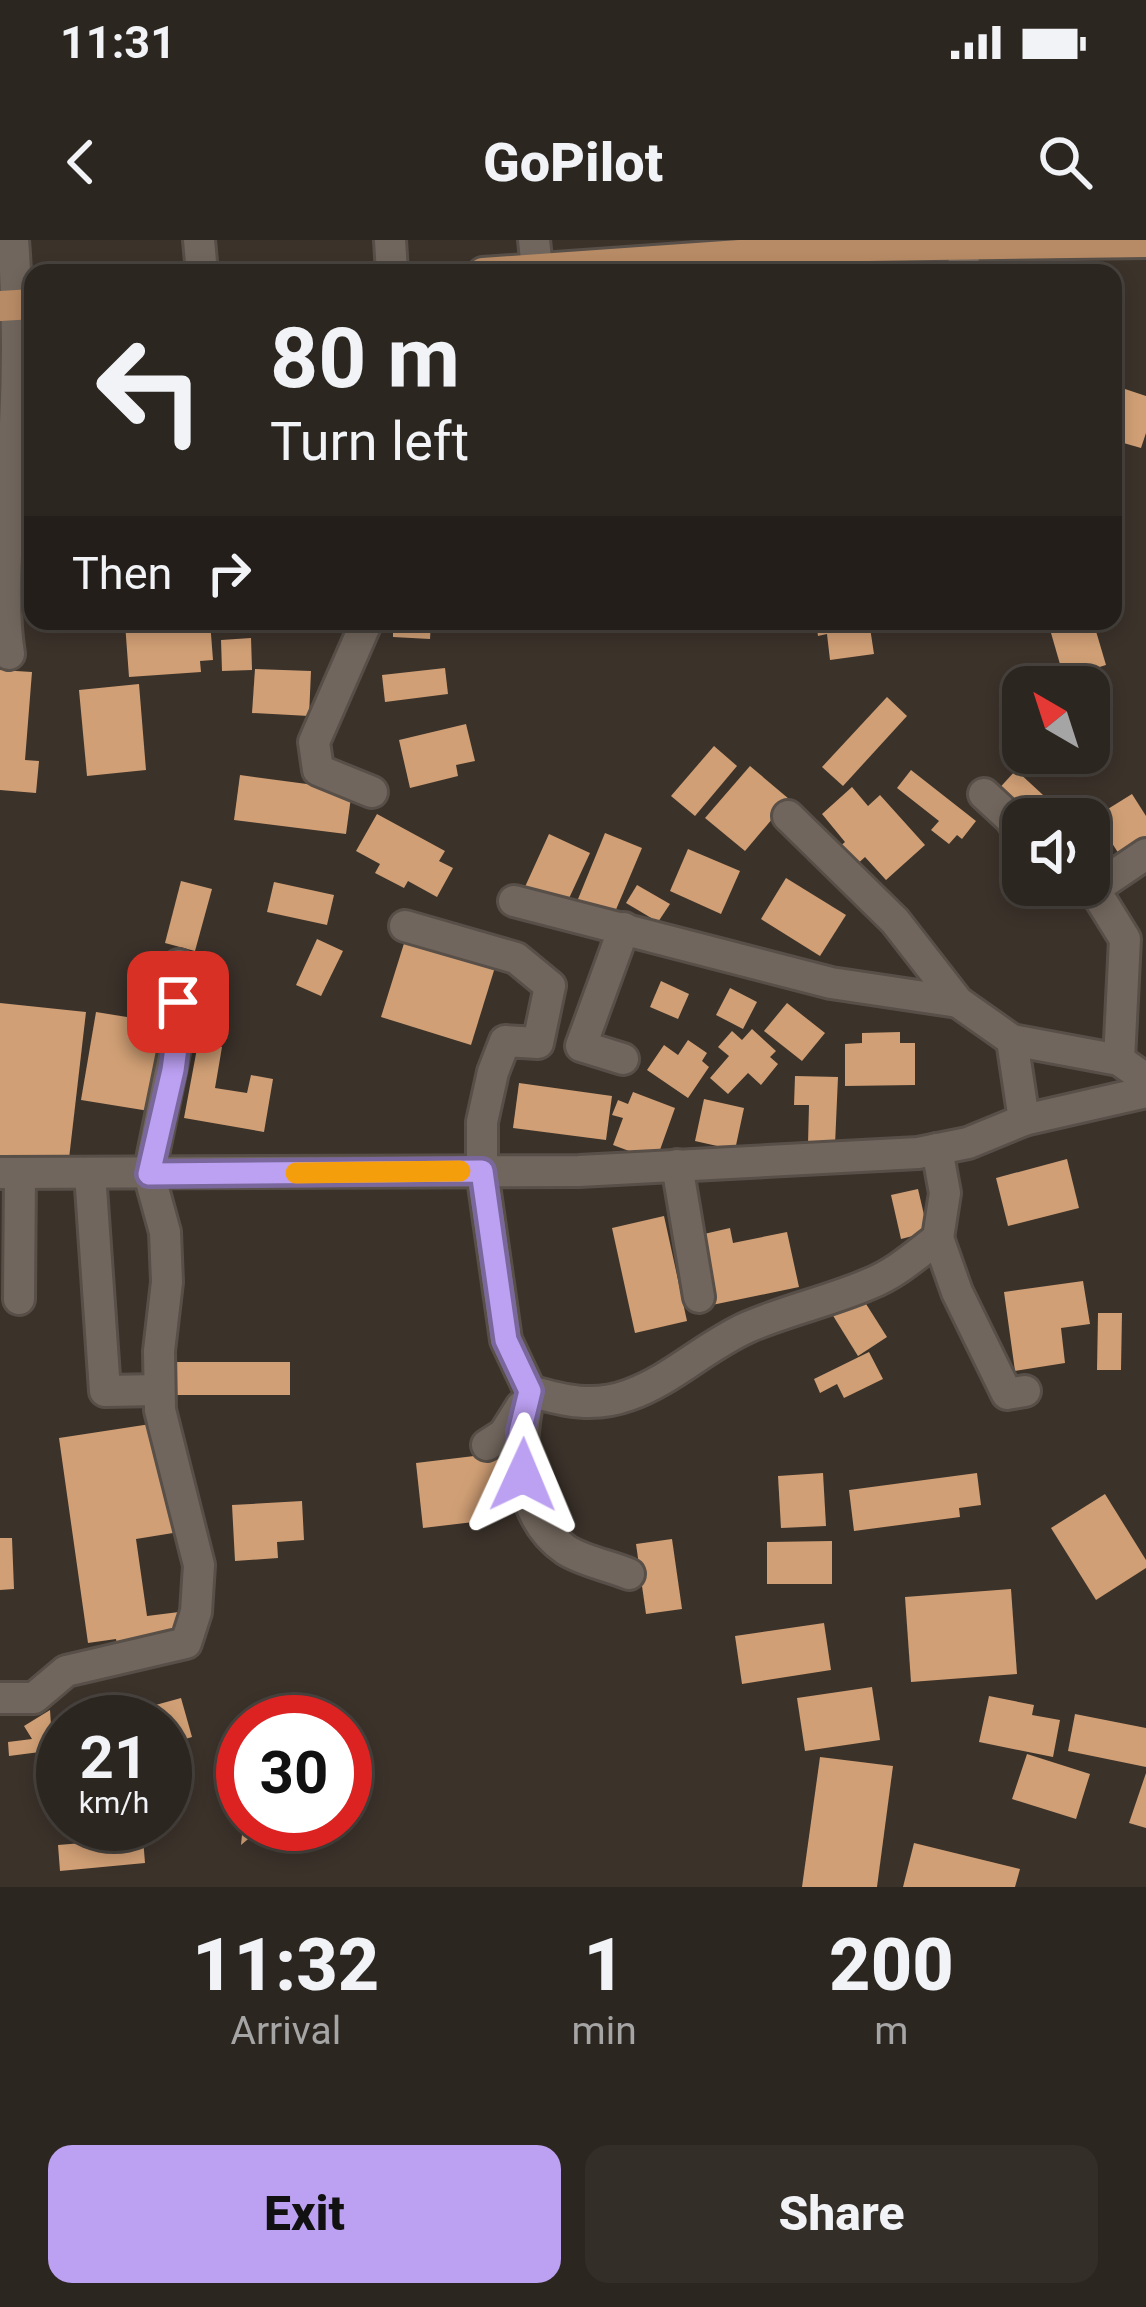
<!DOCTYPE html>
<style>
:root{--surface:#2c2620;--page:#342e29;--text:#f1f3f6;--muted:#a6a5a5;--line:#48433e;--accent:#bca0f2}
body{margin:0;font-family:Roboto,sans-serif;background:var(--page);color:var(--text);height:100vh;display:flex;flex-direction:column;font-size:45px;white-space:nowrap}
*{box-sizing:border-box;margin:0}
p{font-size:39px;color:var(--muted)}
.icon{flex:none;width:66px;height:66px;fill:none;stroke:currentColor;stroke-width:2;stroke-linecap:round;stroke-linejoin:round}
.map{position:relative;height:1647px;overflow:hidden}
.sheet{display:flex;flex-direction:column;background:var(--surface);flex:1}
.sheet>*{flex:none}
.banner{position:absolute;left:24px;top:24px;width:1098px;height:366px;border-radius:24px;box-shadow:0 6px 18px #0003,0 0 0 3px var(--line);background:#2c2620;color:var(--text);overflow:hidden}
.needle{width:78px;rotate:321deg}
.controls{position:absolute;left:1002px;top:426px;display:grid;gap:24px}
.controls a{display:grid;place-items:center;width:108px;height:108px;border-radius:24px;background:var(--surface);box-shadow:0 6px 18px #0003,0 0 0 3px var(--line);font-size:60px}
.speed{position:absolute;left:36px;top:1455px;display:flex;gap:24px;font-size:60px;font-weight:700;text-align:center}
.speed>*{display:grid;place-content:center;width:156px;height:156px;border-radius:50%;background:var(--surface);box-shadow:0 6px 18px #0003,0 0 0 3px var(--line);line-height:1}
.speed small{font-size:30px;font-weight:400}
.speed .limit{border:18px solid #d22;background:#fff;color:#111}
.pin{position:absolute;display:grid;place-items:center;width:102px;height:102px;color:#fff;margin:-51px;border-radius:24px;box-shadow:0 6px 18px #0006}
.me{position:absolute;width:132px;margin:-66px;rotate:1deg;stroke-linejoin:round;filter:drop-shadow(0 0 9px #0008)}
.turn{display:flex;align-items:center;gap:42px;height:252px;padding:0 48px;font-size:54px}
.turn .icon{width:156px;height:156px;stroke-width:2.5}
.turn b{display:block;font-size:84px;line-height:102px}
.then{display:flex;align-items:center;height:114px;padding:0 48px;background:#0003;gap:24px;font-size:45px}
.eta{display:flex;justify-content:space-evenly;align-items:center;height:204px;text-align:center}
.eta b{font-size:72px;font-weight:800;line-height:84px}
.action{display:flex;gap:24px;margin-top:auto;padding:24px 48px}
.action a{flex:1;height:138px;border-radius:24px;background:var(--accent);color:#111;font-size:48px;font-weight:800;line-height:138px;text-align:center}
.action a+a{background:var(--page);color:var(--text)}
.status{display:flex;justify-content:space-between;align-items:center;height:84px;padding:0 60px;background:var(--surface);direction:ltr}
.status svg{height:33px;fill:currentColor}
header{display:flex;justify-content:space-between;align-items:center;height:156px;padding:0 48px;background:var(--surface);font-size:54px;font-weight:800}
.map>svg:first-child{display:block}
.building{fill:#d09f75}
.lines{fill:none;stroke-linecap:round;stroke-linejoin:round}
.minor-casing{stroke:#574f48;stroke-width:36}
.major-casing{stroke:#574f48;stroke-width:36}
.minor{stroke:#71665d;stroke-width:30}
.major{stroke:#b78b65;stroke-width:30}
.route-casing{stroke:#7a689d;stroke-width:30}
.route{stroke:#bca0f2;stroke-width:21}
.slow{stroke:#f59e0b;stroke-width:21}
</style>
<div class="status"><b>11:31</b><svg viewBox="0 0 49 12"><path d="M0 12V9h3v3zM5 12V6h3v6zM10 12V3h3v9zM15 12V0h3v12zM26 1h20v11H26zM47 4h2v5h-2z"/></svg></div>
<header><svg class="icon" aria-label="back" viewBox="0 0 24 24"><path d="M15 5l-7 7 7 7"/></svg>GoPilot<svg class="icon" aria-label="search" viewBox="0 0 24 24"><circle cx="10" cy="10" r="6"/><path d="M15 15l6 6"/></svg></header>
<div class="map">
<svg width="1146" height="1647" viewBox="0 0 1146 1647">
<rect width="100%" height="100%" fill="#3b322a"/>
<!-- building -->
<g class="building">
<polygon points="1019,17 1023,33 996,33 998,19"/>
<polygon points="1113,145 1146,156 1146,193 1141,208 1113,200"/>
<polygon points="210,381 213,420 200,421 201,432 129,437 125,383"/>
<polygon points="393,381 431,381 430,399 393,397"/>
<polygon points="816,381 869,381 874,414 830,420 827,394 818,396"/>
<polygon points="1066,381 1093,381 1106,425 1064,438 1049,386"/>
<polygon points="251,398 252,430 222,431 221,400"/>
<polygon points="445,428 448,454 385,462 382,435"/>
<polygon points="255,429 311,431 309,476 252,473"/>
<polygon points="0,430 32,432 25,520 39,521 36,553 0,550"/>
<polygon points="139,444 146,530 87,536 79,450"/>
<polygon points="887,457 907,476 843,546 822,527"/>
<polygon points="466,484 475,521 456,525 458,536 410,548 399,500"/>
<polygon points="714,506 737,526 695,576 671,556"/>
<polygon points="750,526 789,559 745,611 705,578"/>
<polygon points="911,530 976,581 962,599 957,595 949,604 931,590 939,581 897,548"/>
<polygon points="1016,530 1069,579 1022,579 994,554"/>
<polygon points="240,535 352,550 346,594 234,580"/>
<polygon points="852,547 868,566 880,555 925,605 886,640 865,617 854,627 838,608 845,602 822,574"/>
<polygon points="1132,554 1146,576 1146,597 1119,614 1095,577"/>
<polygon points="377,574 445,611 439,621 453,628 437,657 408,641 404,648 375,633 380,624 356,611"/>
<polygon points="605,593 642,608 612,679 576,664"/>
<polygon points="549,594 590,613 565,667 524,649"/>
<polygon points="688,609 740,631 721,674 670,651"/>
<polygon points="786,638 846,675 820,716 761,679"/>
<polygon points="181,641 212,649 195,711 165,703"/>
<polygon points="274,642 334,655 327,685 267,672"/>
<polygon points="637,645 670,664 658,682 626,663"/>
<polygon points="406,697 496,724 471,805 381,777"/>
<polygon points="317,699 343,711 321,756 296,745"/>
<polygon points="661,741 689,754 678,779 650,767"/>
<polygon points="730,748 757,762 743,789 716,775"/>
<polygon points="0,763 86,772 67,936 0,928"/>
<polygon points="787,763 825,793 802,821 764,791"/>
<polygon points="96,772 164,783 149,871 81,860"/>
<polygon points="752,789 776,811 770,817 778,824 761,845 748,833 728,854 710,838 729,816 718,807 732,791 742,800"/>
<polygon points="900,792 900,803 915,803 915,845 845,846 845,804 862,803 862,793"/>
<polygon points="688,800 707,813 702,821 709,827 688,858 647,830 664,805 678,815"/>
<polygon points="198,803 222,807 215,848 247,853 251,835 273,839 264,892 184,878"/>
<polygon points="795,836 838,837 835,905 808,904 809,865 794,865"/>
<polygon points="519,843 612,856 606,900 513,888"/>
<polygon points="633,852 675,868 656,921 613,905 623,878 612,875 618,860 628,864"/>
<polygon points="704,859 744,868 735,910 695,901"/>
<polygon points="1067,919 1079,968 1008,986 996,938"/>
<polygon points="918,949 928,992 901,999 891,955"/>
<polygon points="664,976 687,1081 635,1093 612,988"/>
<polygon points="730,988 733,1003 787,992 799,1047 707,1066 696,1011 707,1009 704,994"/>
<polygon points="1083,1041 1090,1084 1061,1088 1065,1123 1015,1131 1004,1052"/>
<polygon points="861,1056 887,1097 858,1116 832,1074"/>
<polygon points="1098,1073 1122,1073 1121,1130 1097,1130"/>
<polygon points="869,1112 883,1139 844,1158 837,1144 820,1153 814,1139"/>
<rect x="176" y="1122" width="114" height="33"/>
<polygon points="157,1183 173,1293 136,1299 147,1376 179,1372 184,1402 118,1412 116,1399 88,1403 59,1198"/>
<polygon points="499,1213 504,1254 496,1255 499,1279 423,1288 416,1223"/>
<polygon points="823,1233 826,1286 781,1288 778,1236"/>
<polygon points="977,1233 981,1265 959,1268 960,1277 854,1291 849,1250"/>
<polygon points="1105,1254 1146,1320 1146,1328 1096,1360 1051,1288"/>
<polygon points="302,1261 304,1300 277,1302 278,1318 235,1321 232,1265"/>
<polygon points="0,1298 12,1298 14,1349 0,1350"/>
<polygon points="672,1299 682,1369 646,1374 636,1304"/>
<polygon points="832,1301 832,1344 767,1344 767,1302"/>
<polygon points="1011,1349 1017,1434 911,1442 905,1357"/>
<polygon points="824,1383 831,1430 742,1444 735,1396"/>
<polygon points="872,1447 880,1500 805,1511 797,1458"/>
<polygon points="128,1455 141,1469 181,1458 192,1497 165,1505 165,1482 105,1482 98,1466"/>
<polygon points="989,1456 1034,1465 1032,1475 1060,1480 1053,1517 979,1502"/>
<polygon points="50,1470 51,1485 63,1483 63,1509 9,1516 8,1502 32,1499 24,1486"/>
<polygon points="1075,1474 1146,1488 1146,1527 1068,1511"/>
<polygon points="242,1506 243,1574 242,1574 228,1524"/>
<polygon points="1027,1514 1090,1534 1076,1579 1012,1559"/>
<polygon points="820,1517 893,1526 877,1647 802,1647"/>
<polygon points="1146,1533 1146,1588 1129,1583"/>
<polygon points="243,1584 265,1584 272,1606 253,1595 241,1605"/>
<polygon points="143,1598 145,1623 60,1631 58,1605"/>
<polygon points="914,1603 1020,1629 1015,1647 903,1647"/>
</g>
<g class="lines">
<!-- minor casing -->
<g class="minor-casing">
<g id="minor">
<polyline points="199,0 202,33"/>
<polyline points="390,0 392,33"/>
<polyline points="534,0 537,29"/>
<polyline points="963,5 964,33"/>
<polyline points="367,381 314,502 318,530 372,552"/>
<path d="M9,414C0,357 8,289 12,231C18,154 19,77 13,0"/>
<polyline points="984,554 1011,579 1023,599"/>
<polyline points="788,576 895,681 958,762 1012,800 1119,820 1146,839"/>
<polyline points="1075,645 1094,649 1125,699 1119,820"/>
<polyline points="1094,649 1146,614"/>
<polyline points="514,661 831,743 958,762"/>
<path d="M405,686L516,718L550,746L538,803L505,801L493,832L482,882V931L506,1100L530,1151C564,1161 594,1168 629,1155C672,1140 705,1106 748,1087C787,1070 830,1061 869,1044C895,1034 916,1015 938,998L945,953L937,909"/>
<polyline points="1012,800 1024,880"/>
<polyline points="623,819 581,806 624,688"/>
<polyline points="677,925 699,1057"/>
<polyline points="0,933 579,931 918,913 968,903 1024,880 1146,852"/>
<polyline points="90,933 105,1151 159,1150"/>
<polyline points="938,998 957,1052 1007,1154 1025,1151"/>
<polyline points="19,1059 20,933"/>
<path d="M530,1151C517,1203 515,1275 566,1310C583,1321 610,1326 629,1334"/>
<polyline points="487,1205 504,1194 521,1167"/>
<polyline points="0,1458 34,1458 66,1431 186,1403 196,1372 199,1325 160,1170 159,1111 167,1042 165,992 149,934 178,793 179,725"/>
</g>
</g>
<!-- major casing -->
<g class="major-casing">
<g id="major">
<polyline points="483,33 867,6 1146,2"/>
<polyline points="0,66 33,64"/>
</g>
</g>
<!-- minor -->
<use href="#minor" class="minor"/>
<!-- major -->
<use href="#major" class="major"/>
</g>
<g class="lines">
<!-- route casing -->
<g class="route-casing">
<polyline id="route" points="178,762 178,793 173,830 149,934 482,931 506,1100 530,1151 520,1192 523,1235"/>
</g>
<!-- route -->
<use href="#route" class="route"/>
<!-- slow -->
<polyline class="slow" points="296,933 460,931"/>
</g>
</svg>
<div class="controls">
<a><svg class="needle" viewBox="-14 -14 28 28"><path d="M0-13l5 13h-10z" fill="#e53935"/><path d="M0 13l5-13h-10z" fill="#a6a5a5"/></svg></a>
<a><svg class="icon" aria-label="sound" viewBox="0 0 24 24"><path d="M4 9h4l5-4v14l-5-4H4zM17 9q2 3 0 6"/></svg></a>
</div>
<div class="speed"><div>21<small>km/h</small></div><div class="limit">30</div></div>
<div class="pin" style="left:178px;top:762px;background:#d93025"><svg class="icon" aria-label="arrive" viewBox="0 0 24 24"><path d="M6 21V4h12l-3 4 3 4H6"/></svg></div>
<svg class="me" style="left:523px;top:1235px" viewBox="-20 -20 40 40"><path d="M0-17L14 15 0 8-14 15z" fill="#bca0f2" stroke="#fff" stroke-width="4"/></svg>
<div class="banner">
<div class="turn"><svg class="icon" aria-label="left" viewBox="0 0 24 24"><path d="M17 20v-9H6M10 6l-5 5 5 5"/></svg><div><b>80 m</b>Turn left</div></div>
<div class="then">Then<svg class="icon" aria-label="right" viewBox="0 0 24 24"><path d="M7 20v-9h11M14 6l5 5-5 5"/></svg></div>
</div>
</div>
<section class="sheet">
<div class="eta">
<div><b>11:32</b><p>Arrival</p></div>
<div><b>1</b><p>min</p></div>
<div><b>200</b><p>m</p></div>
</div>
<div class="action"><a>Exit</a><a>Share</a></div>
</section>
